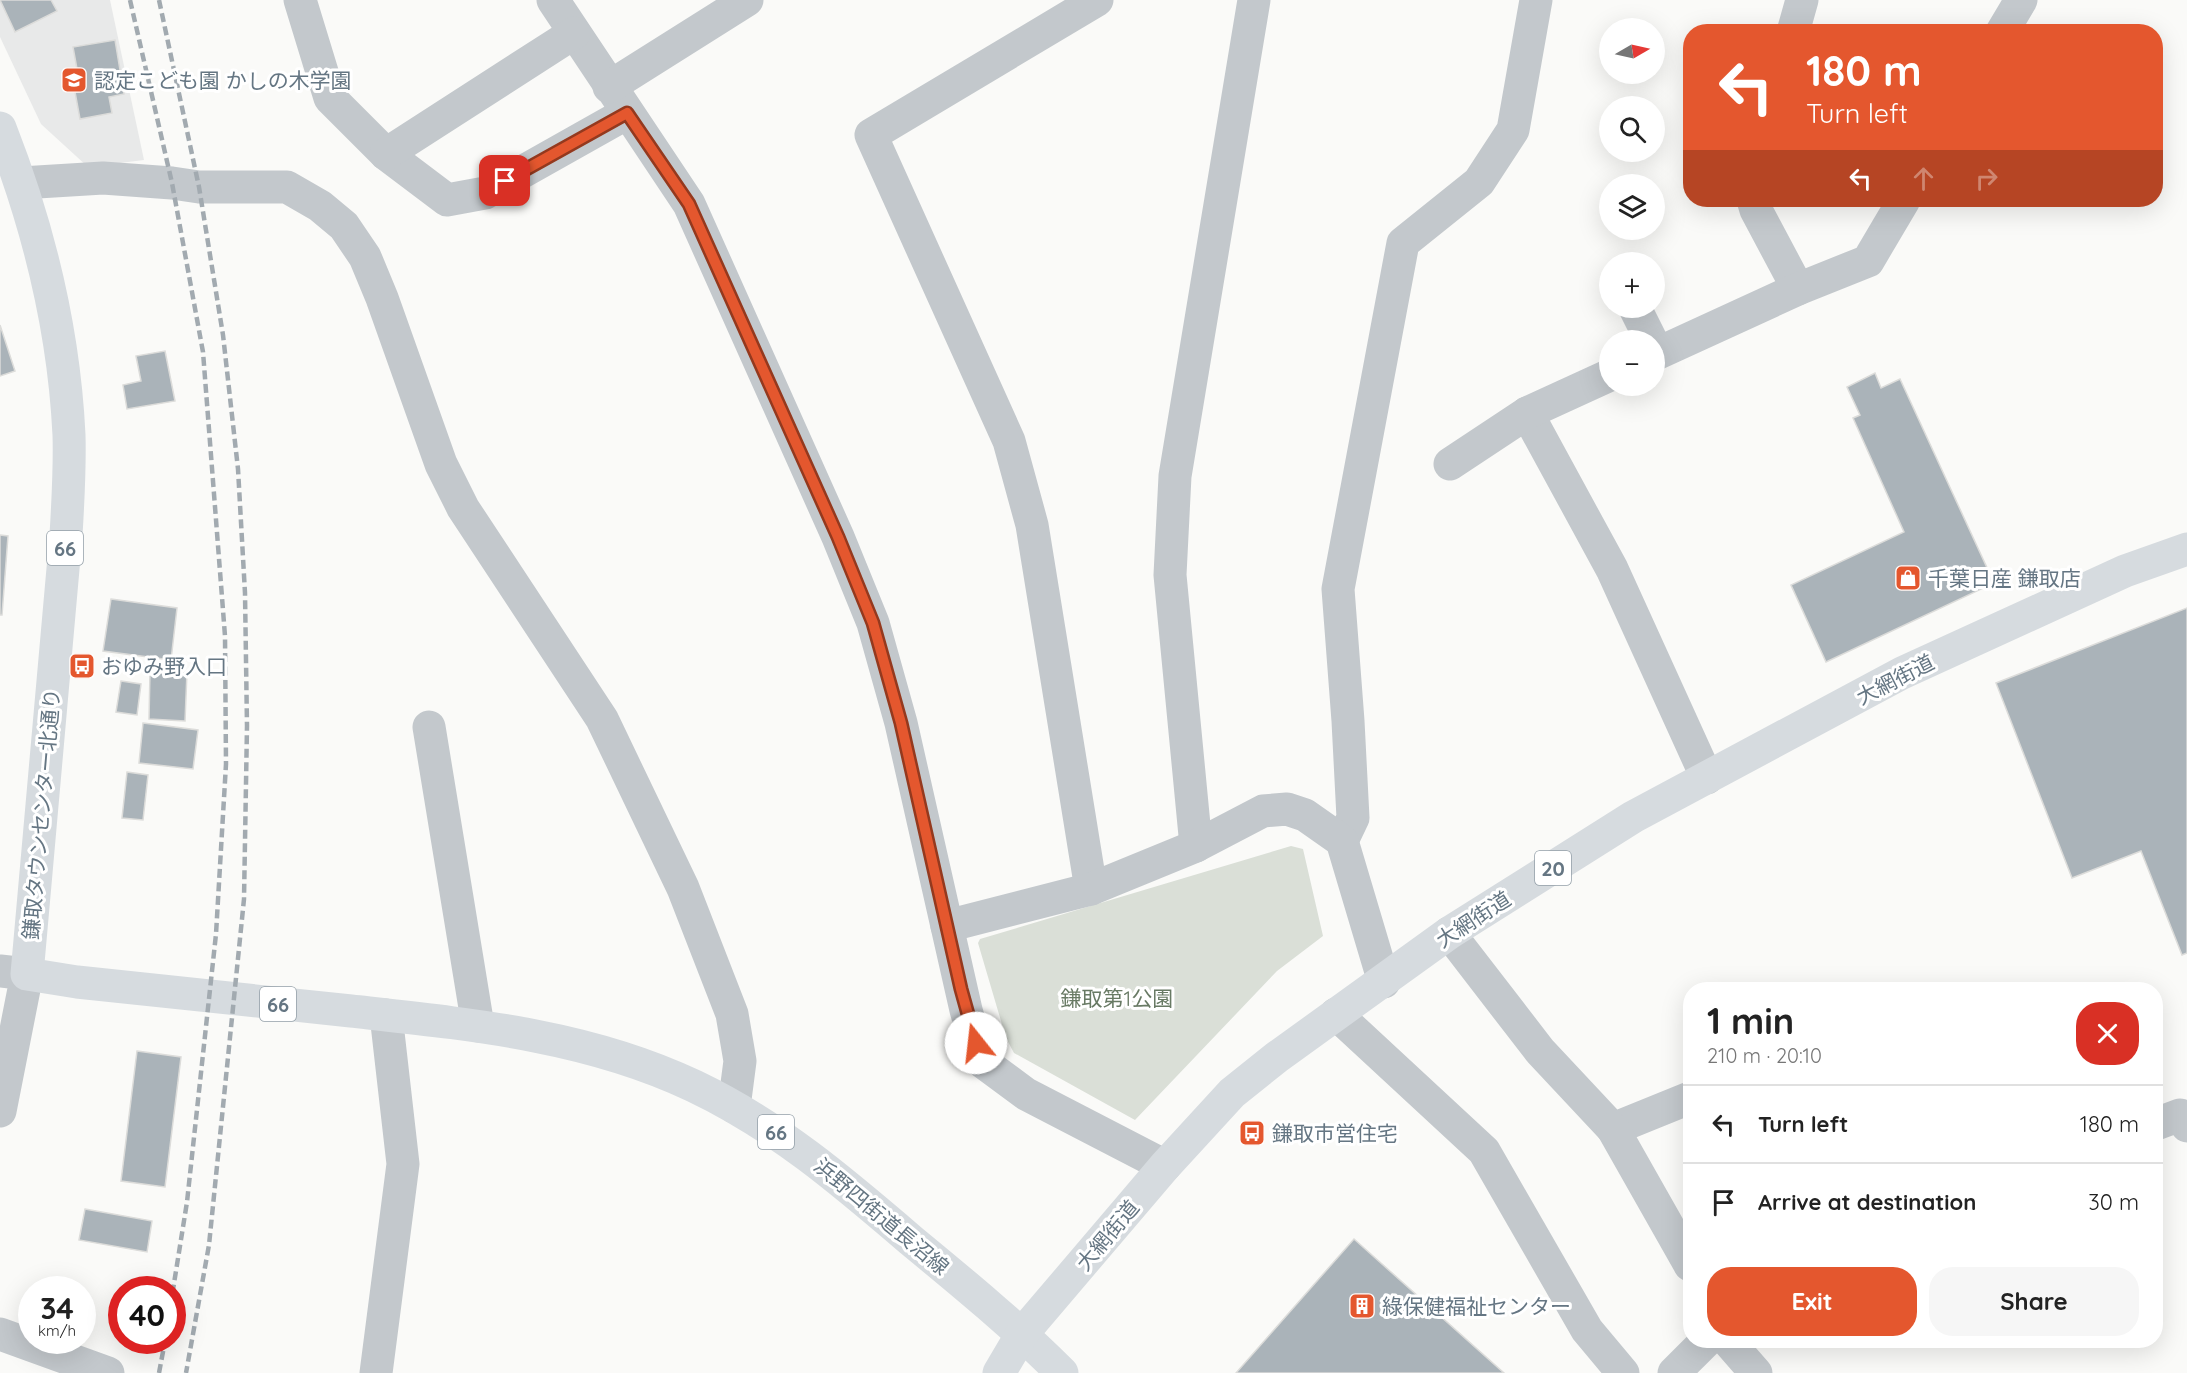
<!DOCTYPE html>
<meta charset="utf-8">
<style>
:root{--surface:#fff;--page:#f6f6f6;--text:#222;--muted:#767676;--line:#e0e0e0;--accent:#e4572e}
body{margin:0;font-family:Quicksand,"Noto Sans JP",sans-serif;background:var(--page);color:var(--text);height:100vh;display:flex;flex-direction:column;font-size:22px;white-space:nowrap}
*{box-sizing:border-box;margin:0}
p{font-size:20px;color:var(--muted)}
.icon{flex:none;width:33px;height:33px;fill:none;stroke:currentColor;stroke-width:2;stroke-linecap:round;stroke-linejoin:round}
.map{position:relative;flex:1;overflow:hidden}
.drawer{position:absolute;left:1683px;top:982px;width:480px;height:366px;display:flex;flex-direction:column;background:var(--surface);border-radius:24px;box-shadow:0 6px 24px #0002}
.drawer>*{flex:none}
.guide{position:absolute;left:1683px;top:24px;width:480px;height:183px;border-radius:24px;box-shadow:0 6px 24px #0002;background:#e4572e;color:#fff;overflow:hidden}
.needle{width:39px;rotate:81deg}
.tools{position:absolute;left:1599px;top:18px;display:grid;gap:12px}
.tools a{display:grid;place-items:center;width:66px;height:66px;border-radius:50%;background:var(--surface);box-shadow:0 6px 24px #0002;font-size:30px}
.speed{position:absolute;left:18px;top:1276px;display:flex;gap:12px;font-size:30px;font-weight:700;text-align:center}
.speed>*{display:grid;place-content:center;width:78px;height:78px;border-radius:50%;background:var(--surface);box-shadow:0 6px 24px #0002;line-height:1}
.speed small{font-size:15px;font-weight:400}
.speed .limit{border:9px solid #d22;background:#fff;color:#111}
.pin{position:absolute;display:grid;place-items:center;width:51px;height:51px;color:#fff;margin:-26px;border-radius:12px;box-shadow:0 3px 9px #0006}
.me{position:absolute;width:66px;margin:-33px;rotate:344deg;stroke-linejoin:round;filter:drop-shadow(0 0 4px #0008)}
.turn{display:flex;align-items:center;gap:21px;height:126px;padding:0 24px;font-size:27px}
.turn .icon{width:78px;height:78px;stroke-width:2.5}
.turn b{display:block;font-size:42px;line-height:51px}
.lanes{display:flex;align-items:center;height:57px;padding:0 24px;background:#0003;justify-content:center;gap:30px;direction:ltr}
.lanes .off{opacity:.35}
.round{display:grid;place-items:center;flex:none;width:63px;height:63px;border-radius:24px;background:var(--page)}
.head{display:flex;align-items:center;justify-content:space-between;height:102px;padding:0 24px}
h1{font-size:36px;font-weight:700;line-height:45px}
.button{display:flex;gap:12px;margin-top:auto;padding:12px 24px}
.button a{flex:1;height:69px;border-radius:24px;background:var(--accent);color:#fff;font-size:24px;font-weight:700;line-height:69px;text-align:center}
.button a+a{background:var(--page);color:var(--text)}
ul{padding:0;list-style:none}
li{display:flex;align-items:center;gap:18px;height:78px;padding:0 24px;border-top:2px solid var(--line)}
li div{flex:1}
li b{display:block;font-size:22px}
li em{font-style:normal}
.map>svg:first-child{display:block}
.built{fill:#e8e9e9}
.green{fill:#dadfd7}
.building{fill:#aab3b9;stroke:#dcdcda;stroke-width:1.5}
.lines{fill:none;stroke-linecap:round;stroke-linejoin:round}
.minor{stroke:#c3c8cc;stroke-width:33}
.major{stroke:#d6dbdf;stroke-width:33}
.rail{stroke:#a2aab0;stroke-width:4.5;stroke-dasharray:9 4.5;stroke-linecap:butt}
.route-casing{stroke:#94391e;stroke-width:15}
.route{stroke:#e4572e;stroke-width:10}
.labels{text-anchor:middle;dominant-baseline:central;stroke-width:6;stroke-linejoin:round;paint-order:stroke}
.shield{fill:#fff;stroke:#939fa8;stroke-width:1.5}
.shield-label{font-size:20px;font-weight:bold;fill:#657683}
.poi-label{font-size:21px;fill:#657683;stroke:#fff;text-anchor:start}
.street-label{font-size:21px;fill:#657683;stroke:#fff}
.park-label{font-size:21px;fill:#687a64;stroke:#fff}
</style>
<div class="map">
<svg width="2187" height="1373" viewBox="0 0 2187 1373">
<rect width="100%" height="100%" fill="#fafaf8"/>
<!-- built -->
<polygon class="built" points="0,0 110,0 144,160 88,167 41,124 0,37"/>
<!-- green -->
<polygon class="green" points="1291,846 1303,849 1323,936 1277,971 1135,1120 1014,1053 1006,1038 978,943 980,939"/>
<!-- building -->
<g class="building">
<polygon points="0,0 51,0 57,11 15,32"/>
<polygon points="115,40 124,94 109,97 112,113 80,119 75,92 81,91 73,47"/>
<polygon points="0,325 15,371 0,376"/>
<polygon points="165,351 175,401 127,409 123,385 141,381 136,356"/>
<polygon points="1875,373 1881,388 1900,379 1994,583 1826,662 1791,585 1904,532 1853,418 1860,415 1847,387"/>
<polygon points="0,535 8,536 2,615 0,615"/>
<polygon points="111,599 177,608 171,660 103,651"/>
<polygon points="2187,608 2187,953 2182,955 2141,851 2072,878 1996,683"/>
<polygon points="150,671 187,672 185,721 149,719"/>
<polygon points="121,681 141,684 137,715 116,712"/>
<polygon points="143,723 198,730 193,769 139,763"/>
<polygon points="127,772 148,775 143,820 122,818"/>
<polygon points="137,1051 181,1057 165,1187 121,1181"/>
<polygon points="85,1209 152,1221 147,1252 79,1240"/>
<polygon points="1354,1239 1504,1373 1236,1373"/>
</g>
<g class="lines">
<!-- minor -->
<g class="minor">
<polyline points="300,0 330,98 386,154 447,200 485,193 627,113"/>
<polyline points="553,0 689,204 838,537 873,623 901,723 966,1010 980,1060 1026,1094 1165,1166"/>
<polyline points="1793,32 1802,0"/>
<polyline points="2002,32 2021,0"/>
<polyline points="609,87 747,0"/>
<polyline points="386,154 574,33"/>
<polyline points="21,183 103,178 172,183 199,187 287,187 320,206 344,226 365,257 382,298 441,464 463,508 602,719 683,888 732,1014 740,1061 734,1107"/>
<polyline points="1753,200 1756,210 1798,289"/>
<polyline points="1635,308 1651,340"/>
<polyline points="1654,355 1798,289 1868,261 1904,200"/>
<polyline points="1527,413 1612,569 1707,778"/>
<polyline points="1450,464 1527,413 1610,375"/>
<polyline points="429,727 478,1026"/>
<polyline points="1342,841 1353,818 1348,721 1338,589 1403,243 1479,182 1513,130 1536,0"/>
<polyline points="1196,846 1170,575 1175,476 1254,0"/>
<polyline points="1091,889 1032,525 1009,441 871,135 1097,0"/>
<polyline points="947,926 1091,889 1196,846 1263,811 1287,809 1305,815 1342,841 1384,982"/>
<polyline points="1449,933 1540,1051 1613,1129 1687,1099"/>
<polyline points="0,971 27,974 0,1111"/>
<polyline points="1336,1014 1484,1151 1587,1330 1623,1373"/>
<polyline points="2156,1124 2180,1115 2187,1126"/>
<polyline points="1613,1129 1690,1265"/>
<polyline points="0,1334 108,1373"/>
<polyline points="1728,1341 1756,1373"/>
<polyline points="376,1373 403,1164 386,1015"/>
<polyline points="1674,1373 1706,1341"/>
</g>
<!-- major -->
<g class="major">
<path d="M0,128C38,225 64,331 69,435C70,468 68,502 66,535L27,974L77,982C169,992 260,1002 351,1011C468,1024 587,1035 694,1086C778,1126 843,1182 913,1242C964,1284 1015,1326 1062,1373"/>
<polyline points="999,1373 1022,1334 1165,1166 1232,1093 1277,1057 1449,933 1633,817 1902,673 2125,571 2187,549"/>
</g>
<!-- rail -->
<g class="rail">
<polyline points="130,0 172,183 203,352 225,636 226,764 216,934 187,1202 172,1296"/>
<polyline points="159,0 199,187 223,335 238,469 245,593 247,726 244,899 209,1245 186,1373"/>
<polyline points="159,1373 165,1341"/>
</g>
</g>
<g class="lines">
<!-- route casing -->
<g class="route-casing">
<polyline id="route" points="505,181 627,113 689,204 838,537 873,623 901,723 961,989 976,1043"/>
</g>
<!-- route -->
<use href="#route" class="route"/>
</g>
<!-- icons -->
<defs>
<g id="school-square" transform="scale(1.35)"><rect x="-9" y="-9" width="18" height="18" rx="4" fill="#e4572e" stroke="#fff"/><path d="M0-5L7-2L0 1L-7-2ZM-4 1L0 2.5L4 1V4Q0 6-4 4Z" fill="#fff"/></g>
<g id="shop-square" transform="scale(1.35)"><rect x="-9" y="-9" width="18" height="18" rx="4" fill="#e4572e" stroke="#fff"/><path d="M-5-2.5h2.3a2.7 3.5 0 0 1 5.4 0H5L5.5 6h-11ZM-1.5-2.5h3a1.5 2.3 0 0 0-3 0Z" fill="#fff"/></g>
<g id="bus-square" transform="scale(1.35)"><rect x="-9" y="-9" width="18" height="18" rx="4" fill="#e4572e" stroke="#fff"/><path d="M-5-6H5V4H4V6H2V4H-2V6H-4V4H-5ZM-3.5-4V0h7V-4ZM-3.5 1.2v1.5H-2V1.2ZM2 1.2v1.5H3.5V1.2Z" fill="#fff"/></g>
<g id="building-square" transform="scale(1.35)"><rect x="-9" y="-9" width="18" height="18" rx="4" fill="#e4572e" stroke="#fff"/><path d="M-4-6H4V6H1V3H-1V6H-4ZM-2.5-4.3h1.7v1.8h-1.7ZM.8-4.3h1.7v1.8H.8ZM-2.5-1h1.7V.8h-1.7ZM.8-1h1.7V.8H.8Z" fill="#fff"/></g>
</defs>
<g fill-rule="evenodd">
<use href="#school-square" x="74" y="80"/>
<use href="#shop-square" x="1908" y="578"/>
<use href="#bus-square" x="82" y="666"/>
<use href="#bus-square" x="1252" y="1133"/>
<use href="#building-square" x="1362" y="1306"/>
</g>
<g class="labels">
<!-- shield labels -->
<g class="shield">
<rect x="47" y="531" width="36" height="34" rx="4.5"/>
<rect x="1535" y="851" width="36" height="34" rx="4.5"/>
<rect x="260" y="987" width="36" height="34" rx="4.5"/>
<rect x="758" y="1115" width="36" height="34" rx="4.5"/>
</g>
<g class="shield-label">
<text x="65" y="548">66</text>
<text x="1553" y="868">20</text>
<text x="278" y="1004">66</text>
<text x="776" y="1132">66</text>
</g>
<!-- poi labels -->
<g class="poi-label">
<text x="94" y="80">認定こども園 かしの木学園</text>
<text x="1928" y="578">千葉日産 鎌取店</text>
<text x="101" y="666">おゆみ野入口</text>
<text x="1272" y="1133">鎌取市営住宅</text>
<text x="1382" y="1306">綠保健福祉センター</text>
</g>
<!-- street labels -->
<g class="street-label">
<text transform="translate(1895 679) rotate(-27)">大網街道</text>
<text transform="translate(41 814) rotate(-85)">鎌取タウンセンター北通り</text>
<text transform="translate(1473 919) rotate(-33)">大網街道</text>
<text transform="translate(882 1216) rotate(40)">浜野四街道長沼線</text>
<text transform="translate(1107 1235) rotate(-50)">大網街道</text>
</g>
<!-- park labels -->
<g class="park-label">
<text x="1117" y="998">鎌取第1公園</text>
</g>
</g>
</svg>
<div class="tools">
<a><svg class="needle" viewBox="-14 -14 28 28"><path d="M0-13l5 13h-10z" fill="#e53935"/><path d="M0 13l5-13h-10z" fill="#767676"/></svg></a>
<a><svg class="icon" aria-label="search" viewBox="0 0 24 24"><circle cx="10" cy="10" r="6"/><path d="M15 15l6 6"/></svg></a>
<a><svg class="icon" aria-label="layers" viewBox="0 0 24 24"><path d="M12 4l9 5-9 5-9-5zM3 14l9 5 9-5"/></svg></a>
<a>+</a>
<a>−</a>
</div>
<div class="speed"><div>34<small>km/h</small></div><div class="limit">40</div></div>
<div class="pin" style="left:505px;top:181px;background:#d93025"><svg class="icon" aria-label="arrive" viewBox="0 0 24 24"><path d="M6 21V4h12l-3 4 3 4H6"/></svg></div>
<svg class="me" style="left:976px;top:1043px" viewBox="-20 -20 40 40"><circle r="19" fill="#fff"/><path d="M0-13L10 11 0 6-10 11z" fill="#e4572e"/></svg>
<div class="guide">
<div class="turn"><svg class="icon" aria-label="left" viewBox="0 0 24 24"><path d="M17 20v-9H6M10 6l-5 5 5 5"/></svg><div><b>180 m</b>Turn left</div></div>
<div class="lanes"><svg class="icon" aria-label="left" viewBox="0 0 24 24"><path d="M17 20v-9H6M10 6l-5 5 5 5"/></svg><svg class="icon off" aria-label="ahead" viewBox="0 0 24 24"><path d="M12 20V5M6 11l6-6 6 6"/></svg><svg class="icon off" aria-label="right" viewBox="0 0 24 24"><path d="M7 20v-9h11M14 6l5 5-5 5"/></svg></div>
</div>
<section class="drawer">
<div class="head"><div><h1>1 min</h1><p>210 m · 20:10</p></div><a class="round" style="background:#d93025;color:#fff"><svg class="icon" aria-label="close" viewBox="0 0 24 24"><path d="M6 6l12 12M18 6L6 18"/></svg></a></div>
<ul>
<li><svg class="icon" aria-label="left" viewBox="0 0 24 24"><path d="M17 20v-9H6M10 6l-5 5 5 5"/></svg><div><b>Turn left</b></div><em>180 m</em></li>
<li><svg class="icon" aria-label="arrive" viewBox="0 0 24 24"><path d="M6 21V4h12l-3 4 3 4H6"/></svg><div><b>Arrive at destination</b></div><em>30 m</em></li>
</ul>
<div class="button"><a>Exit</a><a>Share</a></div>
</section>
</div>
